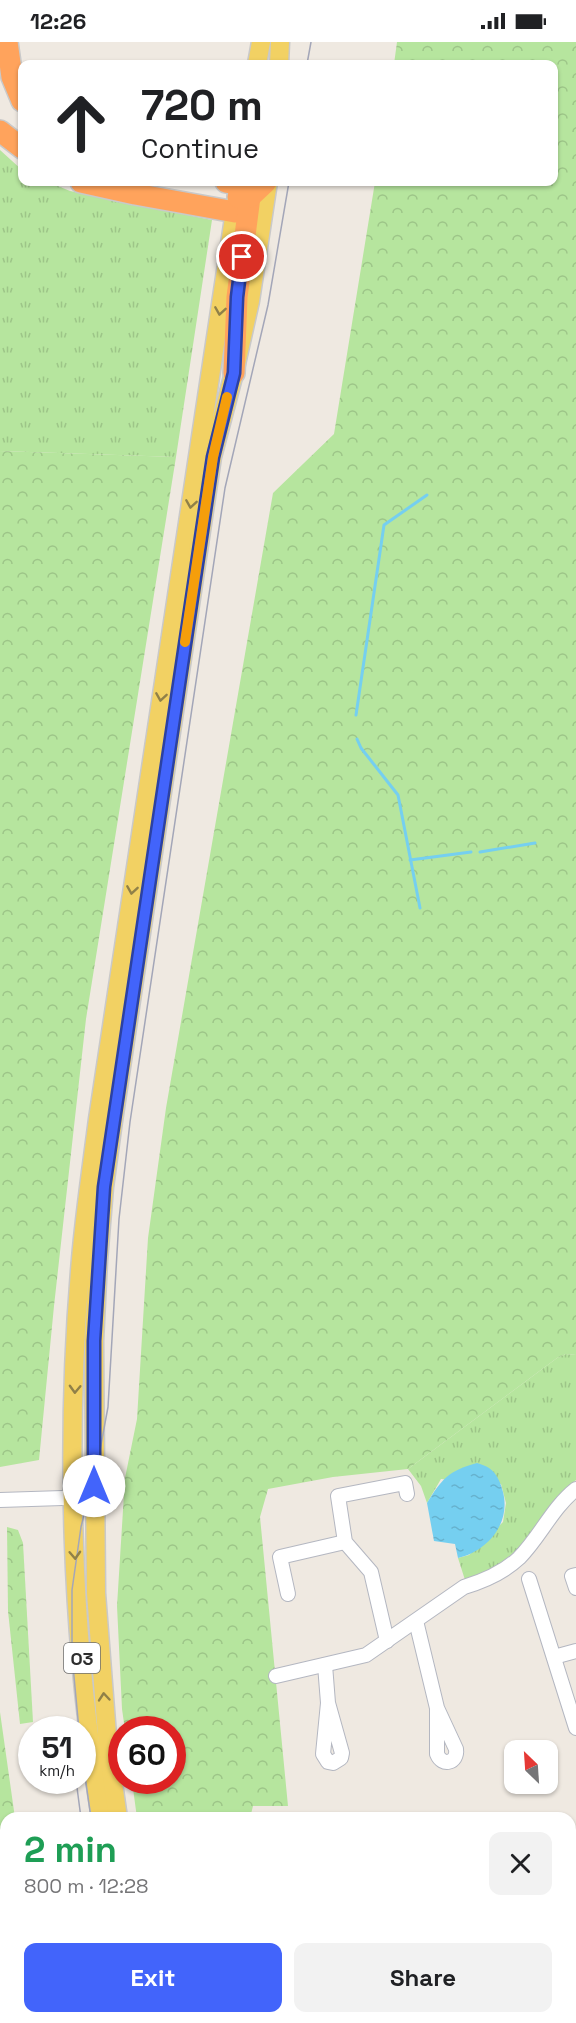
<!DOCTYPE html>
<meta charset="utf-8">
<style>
:root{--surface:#fff;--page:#f2f2f2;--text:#202124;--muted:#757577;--accent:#4264fb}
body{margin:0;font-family:"Space Grotesk",sans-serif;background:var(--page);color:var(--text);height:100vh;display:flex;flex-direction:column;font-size:22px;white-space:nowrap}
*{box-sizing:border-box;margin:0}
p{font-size:20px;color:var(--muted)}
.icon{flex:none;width:33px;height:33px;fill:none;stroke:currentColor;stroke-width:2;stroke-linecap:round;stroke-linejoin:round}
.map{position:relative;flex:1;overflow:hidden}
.panel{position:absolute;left:0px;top:1770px;width:576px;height:212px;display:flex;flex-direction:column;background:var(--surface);border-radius:18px 18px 0 0;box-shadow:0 2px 4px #0004}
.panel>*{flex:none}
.hud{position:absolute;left:18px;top:18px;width:540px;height:126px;border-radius:12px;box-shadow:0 2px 4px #0004;background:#fff;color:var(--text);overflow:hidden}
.needle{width:39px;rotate:335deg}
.fabs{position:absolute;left:504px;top:1698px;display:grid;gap:12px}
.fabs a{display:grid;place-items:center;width:54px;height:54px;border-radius:12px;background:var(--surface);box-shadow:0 2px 4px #0004;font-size:30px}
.speed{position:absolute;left:18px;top:1674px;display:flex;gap:12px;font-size:30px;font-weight:700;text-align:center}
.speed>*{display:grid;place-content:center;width:78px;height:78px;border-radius:50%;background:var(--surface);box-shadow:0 2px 4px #0004;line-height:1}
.speed small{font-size:15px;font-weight:400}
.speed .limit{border:9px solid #d22;background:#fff;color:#111}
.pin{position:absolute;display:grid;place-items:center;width:51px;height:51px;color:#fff;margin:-26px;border:3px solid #fff;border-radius:50%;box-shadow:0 2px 6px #0007}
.me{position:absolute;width:66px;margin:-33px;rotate:0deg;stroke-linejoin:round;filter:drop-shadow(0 0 4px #0008)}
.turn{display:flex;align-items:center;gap:21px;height:126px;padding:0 24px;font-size:27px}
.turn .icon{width:78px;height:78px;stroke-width:2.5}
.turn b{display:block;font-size:42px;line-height:51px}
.round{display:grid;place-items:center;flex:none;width:63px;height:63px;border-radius:12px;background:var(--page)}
.overview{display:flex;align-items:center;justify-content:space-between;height:102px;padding:0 24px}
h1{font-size:36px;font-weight:800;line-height:45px;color:#1e9e55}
.cta{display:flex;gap:12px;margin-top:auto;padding:12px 24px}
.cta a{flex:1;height:69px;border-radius:12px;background:var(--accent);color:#fff;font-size:24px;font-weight:800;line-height:69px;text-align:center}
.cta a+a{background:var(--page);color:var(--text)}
.status{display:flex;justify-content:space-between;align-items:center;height:42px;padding:0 30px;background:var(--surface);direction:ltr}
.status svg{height:16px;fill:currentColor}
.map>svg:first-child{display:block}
.grass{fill:url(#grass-tufts)}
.forest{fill:url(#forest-crowns)}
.water{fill:url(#water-ripples)}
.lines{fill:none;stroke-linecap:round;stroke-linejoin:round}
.stream{stroke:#75cff0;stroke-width:3}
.minor-casing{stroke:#b4b7c1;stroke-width:16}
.major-casing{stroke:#c9c9c9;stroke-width:21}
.highway-casing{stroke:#c9c9c9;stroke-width:24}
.minor{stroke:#fff;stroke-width:14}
.major{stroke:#f2d163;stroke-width:18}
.highway{stroke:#ffa35c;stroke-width:21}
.tram{stroke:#a3a6b8;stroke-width:1.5}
.oneway{stroke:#908048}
.route-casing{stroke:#2b41a3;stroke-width:15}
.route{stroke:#4264fb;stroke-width:10}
.slow{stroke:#f59e0b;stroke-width:10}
.labels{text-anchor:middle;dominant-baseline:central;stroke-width:6;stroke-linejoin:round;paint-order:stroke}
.shield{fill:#fff;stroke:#6d6d6d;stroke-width:1.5}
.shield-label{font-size:18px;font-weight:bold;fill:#2e2e2e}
</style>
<div class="status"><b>12:26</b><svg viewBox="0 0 49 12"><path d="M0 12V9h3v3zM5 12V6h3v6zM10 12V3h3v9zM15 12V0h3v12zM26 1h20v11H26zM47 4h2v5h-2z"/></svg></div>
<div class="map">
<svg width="576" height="1981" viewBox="0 0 576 1981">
<defs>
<pattern id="grass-tufts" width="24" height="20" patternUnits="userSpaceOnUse" patternTransform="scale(1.5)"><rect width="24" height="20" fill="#b6e59e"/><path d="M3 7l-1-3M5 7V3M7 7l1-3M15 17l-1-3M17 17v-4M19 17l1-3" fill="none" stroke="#9dc588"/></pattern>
<pattern id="forest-crowns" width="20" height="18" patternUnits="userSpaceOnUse" patternTransform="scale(1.5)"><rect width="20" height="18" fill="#b6e59e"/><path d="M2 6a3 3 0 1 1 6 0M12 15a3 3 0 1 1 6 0" fill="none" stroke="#9dc588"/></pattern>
<pattern id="water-ripples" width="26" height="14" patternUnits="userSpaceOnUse" patternTransform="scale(1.5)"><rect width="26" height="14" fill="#75cff0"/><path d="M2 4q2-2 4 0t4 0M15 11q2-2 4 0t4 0" fill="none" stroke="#66b2ce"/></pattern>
</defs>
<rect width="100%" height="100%" fill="#efe9e1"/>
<!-- grass -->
<g class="grass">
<polygon points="0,108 22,128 22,140 48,140 70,149 212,178 176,415 0,409"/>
<polygon points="566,1312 576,1313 576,1438 562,1450 519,1507 487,1531 465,1538 458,1516 469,1513 503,1480 506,1461 501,1442 441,1437 427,1461 421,1444 408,1427 557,1316"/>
</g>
<!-- forest -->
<g class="forest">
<polygon points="397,0 576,0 576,1313 566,1312 557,1316 408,1427 333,1435 268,1447 260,1475 288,1764 253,1764 250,1776 137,1776 132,1739 172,1738 172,1688 125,1688 122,1667 117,1564 125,1436 137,1377 148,1196 166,1066 273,451 334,392 375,140 554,140 554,22 394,22"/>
<polygon points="0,409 176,415 86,977 54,1264 39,1418 0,1425"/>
<polygon points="7,1485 18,1488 23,1501 33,1680 20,1682 8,1569"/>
<polygon points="0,1670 15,1776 6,1776 6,1907 0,1891"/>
</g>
<!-- water -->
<path class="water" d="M477,1421C481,1422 486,1424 489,1426C497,1431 501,1442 503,1450C511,1481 488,1509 458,1516L455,1502L434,1499L427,1461C442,1437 448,1429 477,1421Z"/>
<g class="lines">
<!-- stream -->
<g class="stream">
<polyline points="356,673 384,483 427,453"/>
<polyline points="357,697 361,706 398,753 420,866"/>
<polyline points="480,810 535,801"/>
<polyline points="410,818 471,810"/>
</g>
<!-- minor casing -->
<g class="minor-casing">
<g id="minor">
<polyline points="0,1458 94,1455"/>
<polyline points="576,1533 572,1534 576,1546"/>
<polyline points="529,1537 576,1686"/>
<polyline points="288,1552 280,1515 345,1500"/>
<path d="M416,1579L437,1666V1712C442,1725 458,1721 456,1707L437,1666"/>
<polyline points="387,1599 371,1530 345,1500 338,1454 405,1441 407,1452"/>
<polyline points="554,1615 576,1609"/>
<polyline points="325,1623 328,1661 323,1712 328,1720 333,1721 341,1716 342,1711 328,1661"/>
<path d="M276,1634L366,1613L464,1545C484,1539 503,1531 519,1516C540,1495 552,1466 576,1447"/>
<polyline points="282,1976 284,1981"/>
<polyline points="405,1976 407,1981"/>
<polyline points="528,1976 530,1981"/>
</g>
</g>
<!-- major casing -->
<g class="major-casing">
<g id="major">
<polyline points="257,22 261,0"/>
<polyline points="279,22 280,0"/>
<path d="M101,1776C71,1596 65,1399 81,1217C85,1170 92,1124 98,1077L237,156"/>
<polyline points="118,1776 108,1706 96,1551 94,1299 98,1219 104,1145 113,1079 212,415 234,331 250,259 268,140"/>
<polyline points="143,1976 144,1981"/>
<polyline points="158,1976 159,1981"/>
</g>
</g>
<!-- highway casing -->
<g class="highway-casing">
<g id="highway">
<polyline points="7,0 12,35 22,59"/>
<polyline points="0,89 22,106"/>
<polyline points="81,140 135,152 235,170"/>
<polyline points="226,140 239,142 250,155 237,255 234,331"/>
<polyline points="238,155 250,155 266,140"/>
</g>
</g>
<!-- minor -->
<use href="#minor" class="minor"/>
<!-- major -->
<use href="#major" class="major"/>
<!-- highway -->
<use href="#highway" class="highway"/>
<!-- tram -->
<g class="tram">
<polyline points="307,22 311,0"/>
<polyline points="79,1688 72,1613 72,1548 81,1485 100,1408 108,1365 119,1177 130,1080 225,446 268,263 289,140"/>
<polyline points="82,1713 91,1776"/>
<polyline points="76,1738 81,1776"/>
<polyline points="125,1976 126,1981"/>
</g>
</g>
<!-- one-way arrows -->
<defs><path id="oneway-chevron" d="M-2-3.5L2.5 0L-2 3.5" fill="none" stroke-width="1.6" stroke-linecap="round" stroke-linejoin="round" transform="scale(1.5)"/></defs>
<g class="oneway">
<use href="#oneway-chevron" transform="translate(220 269) rotate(99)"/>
<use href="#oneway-chevron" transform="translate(191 462) rotate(99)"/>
<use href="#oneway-chevron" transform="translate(161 655) rotate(99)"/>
<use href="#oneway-chevron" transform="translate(132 848) rotate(99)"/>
<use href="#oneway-chevron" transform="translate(75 1347) rotate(92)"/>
<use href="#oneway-chevron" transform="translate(75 1513) rotate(87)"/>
<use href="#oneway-chevron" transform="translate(104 1655) rotate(-95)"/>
</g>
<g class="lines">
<!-- route casing -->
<g class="route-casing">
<polyline id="route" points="94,1444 94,1299 104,1145 213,415 234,331 237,255 242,215"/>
</g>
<!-- route -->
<use href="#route" class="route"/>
<!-- slow -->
<polyline class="slow" points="185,600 213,415 227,355"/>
</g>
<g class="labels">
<!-- shield labels -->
<rect class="shield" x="64" y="1601" width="36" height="30" rx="4.5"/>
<g class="shield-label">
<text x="82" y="1616">O3</text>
</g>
</g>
</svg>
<div class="fabs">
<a><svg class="needle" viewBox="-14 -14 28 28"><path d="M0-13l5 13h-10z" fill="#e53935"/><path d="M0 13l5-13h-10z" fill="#757577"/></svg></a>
</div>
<div class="speed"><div>51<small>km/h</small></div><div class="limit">60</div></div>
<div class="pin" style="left:242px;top:215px;background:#d93025"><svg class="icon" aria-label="arrive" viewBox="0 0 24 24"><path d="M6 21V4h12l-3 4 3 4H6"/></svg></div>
<svg class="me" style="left:94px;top:1444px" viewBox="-20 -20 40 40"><circle r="19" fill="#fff"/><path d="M0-13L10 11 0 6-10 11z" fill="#4264fb"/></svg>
<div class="hud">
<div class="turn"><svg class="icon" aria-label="ahead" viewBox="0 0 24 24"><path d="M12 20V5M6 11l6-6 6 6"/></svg><div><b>720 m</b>Continue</div></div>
</div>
<section class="panel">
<div class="overview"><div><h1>2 min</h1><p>800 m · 12:28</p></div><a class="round"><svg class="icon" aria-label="close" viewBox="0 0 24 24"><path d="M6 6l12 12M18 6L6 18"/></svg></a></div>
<div class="cta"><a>Exit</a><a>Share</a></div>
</section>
</div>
